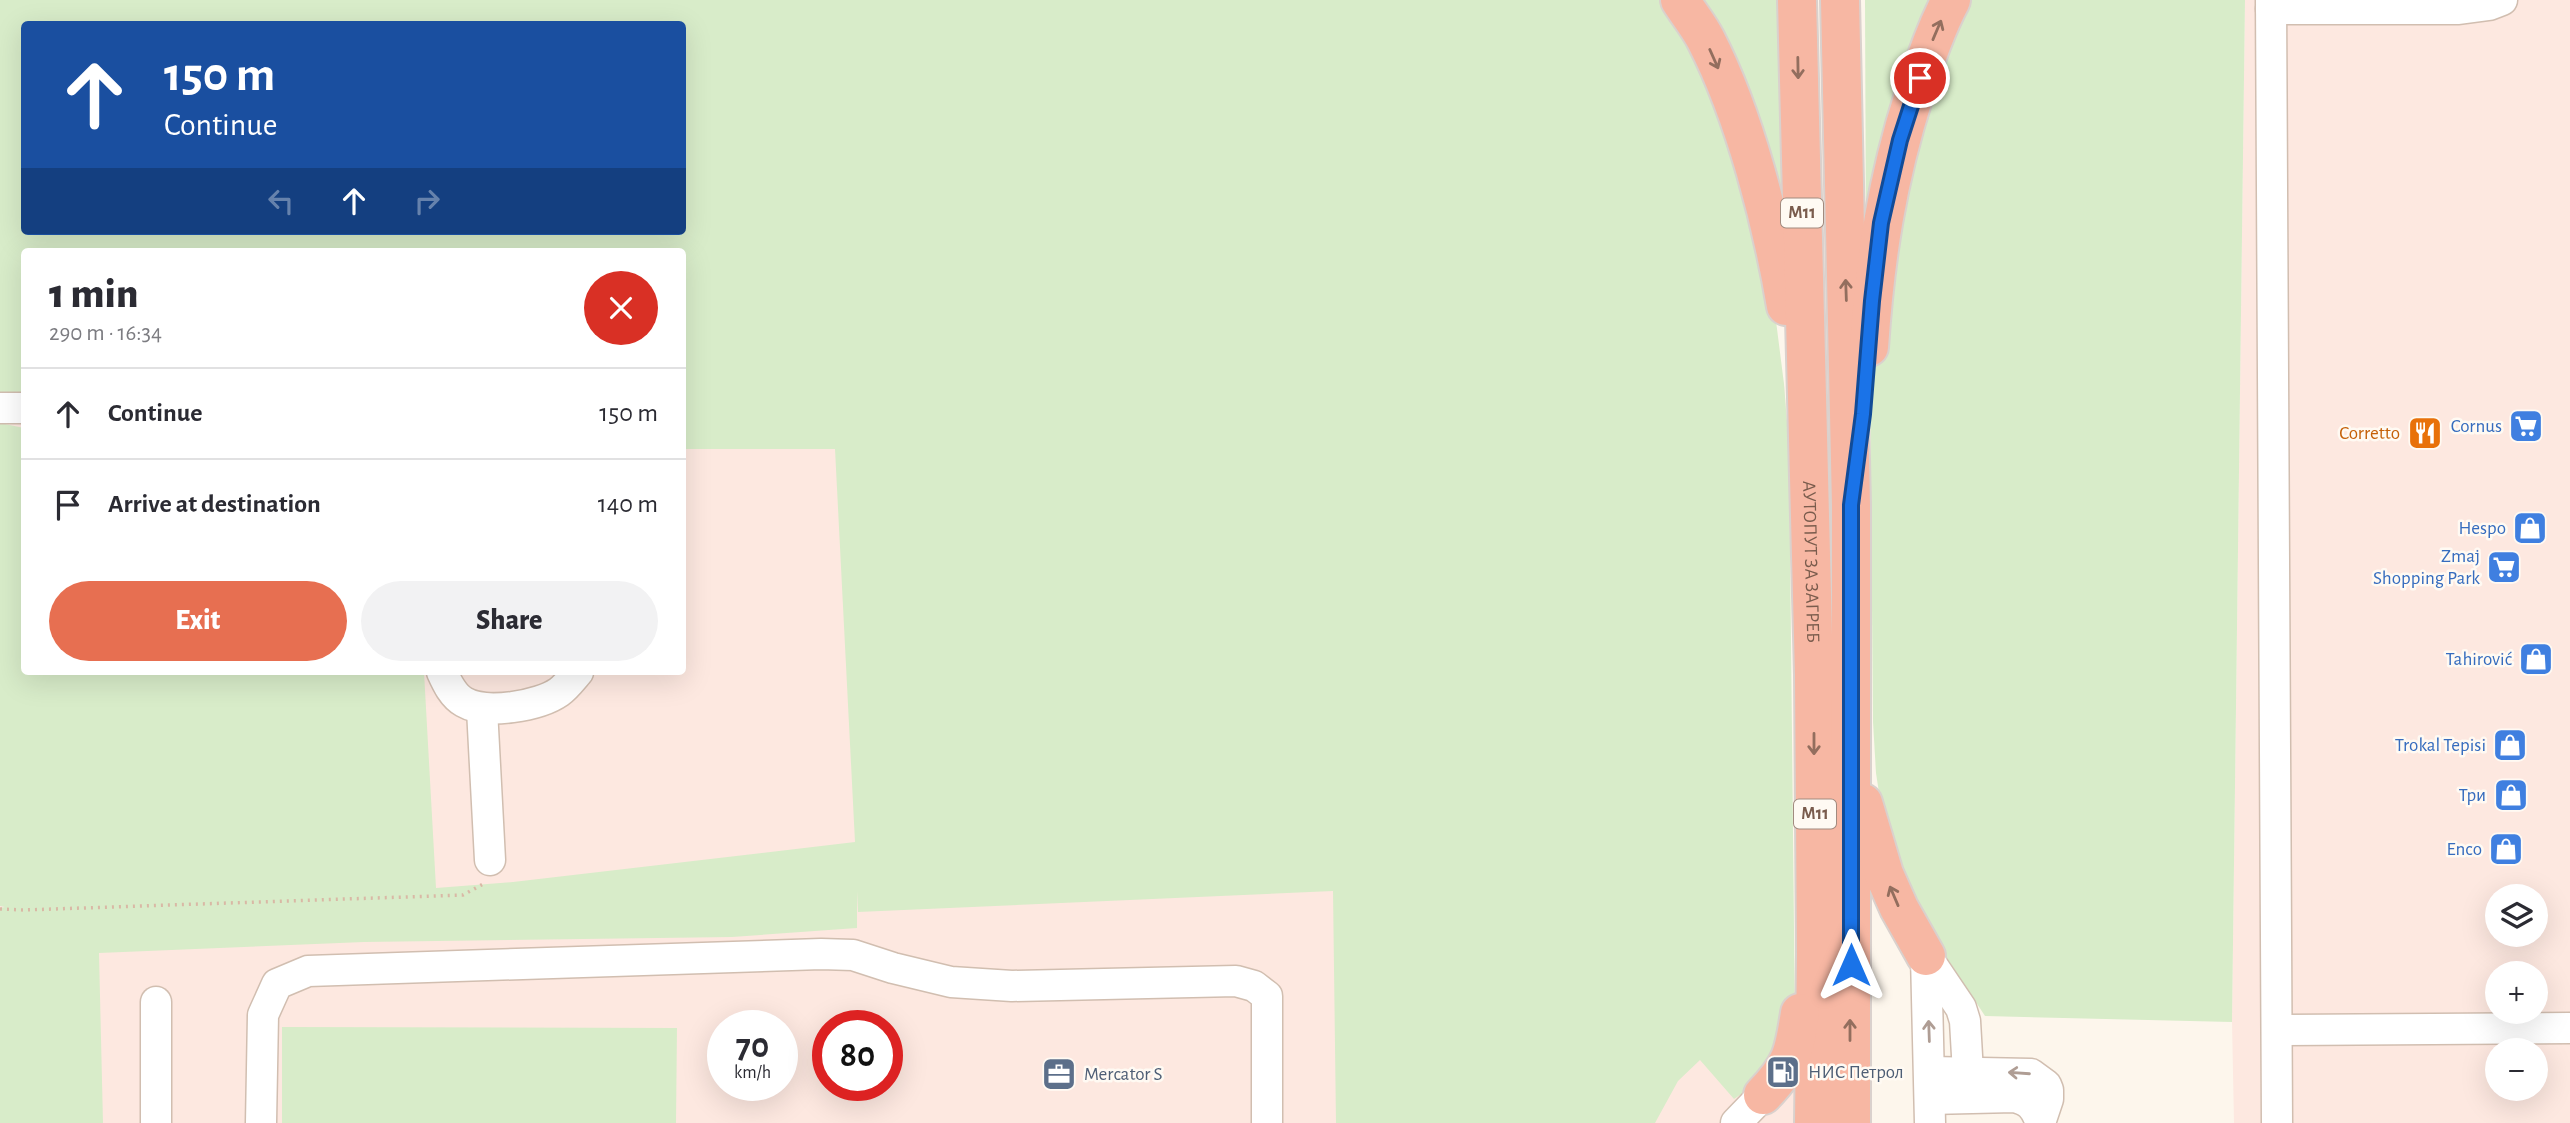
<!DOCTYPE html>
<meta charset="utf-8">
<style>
:root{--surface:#fff;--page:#f2f2f3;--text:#2b2b33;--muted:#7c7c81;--line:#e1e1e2;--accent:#e76f51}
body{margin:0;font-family:"Alegreya Sans",sans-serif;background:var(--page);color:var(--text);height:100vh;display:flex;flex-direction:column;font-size:26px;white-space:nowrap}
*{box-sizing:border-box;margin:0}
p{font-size:23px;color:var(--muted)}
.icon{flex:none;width:38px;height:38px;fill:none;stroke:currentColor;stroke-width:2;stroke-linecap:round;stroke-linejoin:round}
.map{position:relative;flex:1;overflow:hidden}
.panel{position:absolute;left:21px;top:248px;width:665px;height:427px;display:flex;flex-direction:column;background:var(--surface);border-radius:7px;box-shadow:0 7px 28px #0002}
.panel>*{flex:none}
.banner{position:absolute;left:21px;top:21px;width:665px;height:214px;border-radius:7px;box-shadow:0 7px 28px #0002;background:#1a4fa0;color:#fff;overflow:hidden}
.controls{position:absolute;left:2485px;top:884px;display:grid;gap:14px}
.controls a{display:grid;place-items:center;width:63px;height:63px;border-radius:50%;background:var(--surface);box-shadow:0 7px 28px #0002;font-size:35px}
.speed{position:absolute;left:707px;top:1010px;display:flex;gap:14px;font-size:35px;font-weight:700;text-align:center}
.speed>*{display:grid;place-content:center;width:91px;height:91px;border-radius:50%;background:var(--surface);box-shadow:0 7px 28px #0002;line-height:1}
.speed small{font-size:18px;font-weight:400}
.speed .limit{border:10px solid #d22;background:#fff;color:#111}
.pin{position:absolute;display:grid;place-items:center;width:60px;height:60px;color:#fff;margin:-30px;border:4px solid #fff;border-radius:50%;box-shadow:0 2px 7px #0007}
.me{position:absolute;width:77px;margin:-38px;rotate:0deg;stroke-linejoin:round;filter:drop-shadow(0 0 5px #0008)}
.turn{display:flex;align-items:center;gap:24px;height:147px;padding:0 28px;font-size:32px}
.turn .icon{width:91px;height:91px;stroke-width:2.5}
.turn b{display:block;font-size:49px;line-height:60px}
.lanes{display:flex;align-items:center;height:66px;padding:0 28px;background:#0003;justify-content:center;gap:35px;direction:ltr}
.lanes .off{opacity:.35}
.round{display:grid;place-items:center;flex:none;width:74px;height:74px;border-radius:37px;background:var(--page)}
.head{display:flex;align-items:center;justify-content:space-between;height:119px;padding:0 28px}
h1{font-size:42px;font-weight:800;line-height:52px}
.cta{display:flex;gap:14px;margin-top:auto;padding:14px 28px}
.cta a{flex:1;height:80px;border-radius:42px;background:var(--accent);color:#fff;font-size:28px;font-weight:800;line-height:80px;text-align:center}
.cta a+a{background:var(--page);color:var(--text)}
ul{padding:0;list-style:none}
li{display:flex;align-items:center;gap:21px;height:91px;padding:0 28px;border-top:2px solid var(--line)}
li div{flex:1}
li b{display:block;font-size:26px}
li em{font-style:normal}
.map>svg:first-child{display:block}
.commercial{fill:#fde8e0;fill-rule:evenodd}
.green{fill:#d8ecc9;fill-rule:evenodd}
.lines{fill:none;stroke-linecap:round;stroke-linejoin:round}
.minor-casing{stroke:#d1beb0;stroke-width:33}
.highway-casing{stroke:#dad1cd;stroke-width:42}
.path{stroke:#d9b8a5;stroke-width:3.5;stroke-dasharray:2 5;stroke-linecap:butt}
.minor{stroke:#fff;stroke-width:30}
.highway{stroke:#f7b7a3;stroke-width:38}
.oneway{stroke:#936e5e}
.oneway2{stroke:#af9d94}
.route-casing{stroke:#114b97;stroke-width:18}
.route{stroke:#1a73e8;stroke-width:12}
.labels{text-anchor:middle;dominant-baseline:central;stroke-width:5;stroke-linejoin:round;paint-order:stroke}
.shield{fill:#fffaf3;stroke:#a28b7f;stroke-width:2}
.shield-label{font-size:18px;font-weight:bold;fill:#7a5c4d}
.shop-label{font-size:19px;fill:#366cbe;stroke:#fffaf3;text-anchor:end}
.food-label{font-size:19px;fill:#c56008;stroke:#fffaf3;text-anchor:end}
.street-label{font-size:19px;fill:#7a5c4d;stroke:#fffaf3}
.service-label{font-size:19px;fill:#4e5e75;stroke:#fffaf3;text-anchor:start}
</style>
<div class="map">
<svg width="2570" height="1123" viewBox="0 0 2570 1123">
<rect width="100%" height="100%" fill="#fdf6ec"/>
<!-- commercial -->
<g class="commercial">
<path d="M0,0H1667L1784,384L1789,448L1794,1123H0ZM24,24H682V231H24ZM24,252H682V672H24ZM723,1026H782V1085H723ZM828,1026H887V1085H828Z"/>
<path d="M2245,0H2570V1123H2234L2232,1022ZM2497,896H2536V934H2497ZM2497,973H2536V1012H2497ZM2497,1050H2536V1088H2497Z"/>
</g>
<!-- green -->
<g class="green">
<path d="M0,0H1667L1722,102L1776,321L1784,384L1789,448L1795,1026L1762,1080L1734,1099L1700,1060L1678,1081L1655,1123H1336L1333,891L858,912L857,891V928L732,937L364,942L99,953L103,1123H0V908L5,907L0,906V423L24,428V672H424L436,888L513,882L855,842L835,449H683L682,252H24V395L0,400ZM24,24H682V231H24Z"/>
<polygon points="1693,0 1778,0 1784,255"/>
<polygon points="1865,0 1939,0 1866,242"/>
<polygon points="1963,0 2245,0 2232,1022 1985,1016 1922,920 1884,826 1876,773 1873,722 1870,377 1879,295 1893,200"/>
<polygon points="282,1027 677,1028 676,1123 282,1123"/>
</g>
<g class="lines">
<!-- minor casing -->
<g class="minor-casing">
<g id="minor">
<polyline points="2271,0 2277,1123"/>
<polyline points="2271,9 2459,9 2489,5 2502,0"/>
<polyline points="0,408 24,408"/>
<path d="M442,672C447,683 453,696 464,702C486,715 539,706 559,692C566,687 572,679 578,672"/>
<polyline points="482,709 490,860"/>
<polyline points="1926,956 1930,1123"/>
<polyline points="1926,956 1961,1008 1965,1021 1968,1073"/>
<polyline points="156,1002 156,1123"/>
<polyline points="2277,1030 2570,1028"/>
<polyline points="1931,1072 2031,1074 2046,1085 2048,1090 2048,1099 2040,1123"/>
<path d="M1930,1099L2014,1097C2029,1100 2035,1107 2040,1121"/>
<polyline points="261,1123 263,1015 277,984 308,971 821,954 853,955 893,968 951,982 1012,986 1236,981 1254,986 1267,996 1267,1123"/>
<polyline points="1736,1123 1763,1095"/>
</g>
</g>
<!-- highway casing -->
<g class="highway-casing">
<g id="highway">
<path d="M1680,0C1688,13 1699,26 1706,40C1745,116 1772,223 1786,306"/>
<path id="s1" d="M1797,0L1814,675L1816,954L1814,1123"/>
<polyline points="1840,0 1851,505 1851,1123"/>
<path d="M1869,347C1875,258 1887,180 1914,95C1925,62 1935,30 1951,0"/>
<polyline points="1863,803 1884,874 1899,908 1926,956"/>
<path d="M1763,1095C1792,1065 1794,1053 1800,1013"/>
</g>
</g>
<!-- path -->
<polyline class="path" points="0,909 24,910 463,895 485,883"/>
<!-- minor -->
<use href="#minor" class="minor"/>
<!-- highway -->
<use href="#highway" class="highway"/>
</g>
<!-- one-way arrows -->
<defs><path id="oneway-shaft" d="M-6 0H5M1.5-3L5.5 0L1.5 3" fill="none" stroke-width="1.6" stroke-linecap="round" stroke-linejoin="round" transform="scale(1.75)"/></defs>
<g class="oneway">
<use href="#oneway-shaft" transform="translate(1937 30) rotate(-67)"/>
<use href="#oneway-shaft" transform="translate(1714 59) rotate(66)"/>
<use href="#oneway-shaft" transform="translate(1798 68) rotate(89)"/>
<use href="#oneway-shaft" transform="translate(1846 290) rotate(-92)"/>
<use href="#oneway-shaft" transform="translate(1814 744) rotate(90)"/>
<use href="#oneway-shaft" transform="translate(1894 896) rotate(-113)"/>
<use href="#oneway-shaft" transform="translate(1850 1030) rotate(-90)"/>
</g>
<g class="oneway2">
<use href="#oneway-shaft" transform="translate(1929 1031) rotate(-92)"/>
<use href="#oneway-shaft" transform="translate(2019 1073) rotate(-176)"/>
</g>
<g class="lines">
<!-- route casing -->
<g class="route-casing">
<polyline id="route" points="1851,965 1851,505 1863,414 1872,301 1881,223 1900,140 1920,78"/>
</g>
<!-- route -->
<use href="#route" class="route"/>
</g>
<!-- icons -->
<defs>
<g id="supermarket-square" transform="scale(1.75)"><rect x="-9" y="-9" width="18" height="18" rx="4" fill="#3f7fe0" stroke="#fffaf3"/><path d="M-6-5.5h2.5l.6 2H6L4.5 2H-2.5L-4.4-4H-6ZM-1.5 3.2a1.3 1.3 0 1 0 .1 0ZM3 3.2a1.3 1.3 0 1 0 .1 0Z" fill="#fff"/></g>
<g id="restaurant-square" transform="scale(1.75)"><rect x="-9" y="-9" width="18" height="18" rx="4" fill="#e8710a" stroke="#fffaf3"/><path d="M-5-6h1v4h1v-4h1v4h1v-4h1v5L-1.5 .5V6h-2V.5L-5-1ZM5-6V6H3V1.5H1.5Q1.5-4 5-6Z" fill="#fff"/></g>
<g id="shop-square" transform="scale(1.75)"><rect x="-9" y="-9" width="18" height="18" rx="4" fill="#3f7fe0" stroke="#fffaf3"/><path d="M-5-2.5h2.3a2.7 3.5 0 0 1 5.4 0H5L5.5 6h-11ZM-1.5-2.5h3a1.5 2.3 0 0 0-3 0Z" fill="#fff"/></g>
<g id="fuel-square" transform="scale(1.75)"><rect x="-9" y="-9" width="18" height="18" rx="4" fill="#5c6f8a" stroke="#fffaf3"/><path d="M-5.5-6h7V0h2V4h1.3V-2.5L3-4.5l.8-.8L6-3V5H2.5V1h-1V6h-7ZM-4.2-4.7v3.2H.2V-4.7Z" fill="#fff"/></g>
<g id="office-square" transform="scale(1.75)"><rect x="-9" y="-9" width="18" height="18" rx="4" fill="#5c6f8a" stroke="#fffaf3"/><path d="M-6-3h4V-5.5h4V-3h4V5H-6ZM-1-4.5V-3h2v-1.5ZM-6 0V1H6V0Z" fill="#fff"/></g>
</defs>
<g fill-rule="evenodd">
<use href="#supermarket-square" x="2526" y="426"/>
<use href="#restaurant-square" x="2425" y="433"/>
<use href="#shop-square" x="2530" y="528"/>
<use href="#supermarket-square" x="2504" y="567"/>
<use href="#shop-square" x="2536" y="659"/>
<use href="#shop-square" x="2510" y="745"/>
<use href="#shop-square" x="2511" y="795"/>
<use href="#shop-square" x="2506" y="849"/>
<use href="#fuel-square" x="1783" y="1072"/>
<use href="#office-square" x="1059" y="1074"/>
</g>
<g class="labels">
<!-- shield labels -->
<g class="shield">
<rect x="1781" y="198.5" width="42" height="29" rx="5"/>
<rect x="1794" y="799.5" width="42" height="29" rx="5"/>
</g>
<g class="shield-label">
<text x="1802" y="213">M11</text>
<text x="1815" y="814">M11</text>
</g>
<!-- shop labels -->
<g class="shop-label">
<text x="2502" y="426">Cornus</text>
<text x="2506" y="528">Hespo</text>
<text x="2480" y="556">Zmaj<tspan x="2480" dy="22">Shopping Park</tspan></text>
<text x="2512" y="659">Tahirović</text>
<text x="2486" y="745">Trokal Tepisi</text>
<text x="2486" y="795">Три</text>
<text x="2482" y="849">Enco</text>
</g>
<!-- food labels -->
<g class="food-label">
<text x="2400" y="433">Corretto</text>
</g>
<!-- street labels -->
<g class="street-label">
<text stroke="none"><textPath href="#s1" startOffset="562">АУТОПУТ ЗА ЗАГРЕБ</textPath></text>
</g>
<!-- service labels -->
<g class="service-label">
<text x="1808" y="1072">НИС Петрол</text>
<text x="1084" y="1074">Mercator S</text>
</g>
</g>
</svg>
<div class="controls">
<a><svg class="icon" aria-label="layers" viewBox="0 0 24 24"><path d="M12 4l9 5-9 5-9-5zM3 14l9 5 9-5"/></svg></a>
<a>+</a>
<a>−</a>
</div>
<div class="speed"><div>70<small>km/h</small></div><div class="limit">80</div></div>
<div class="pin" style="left:1920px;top:78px;background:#d93025"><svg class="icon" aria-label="arrive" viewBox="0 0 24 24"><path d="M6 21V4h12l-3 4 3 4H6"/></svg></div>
<svg class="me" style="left:1851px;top:965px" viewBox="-20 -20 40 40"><path d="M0-17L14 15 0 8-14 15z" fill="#1a73e8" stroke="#fff" stroke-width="4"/></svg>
<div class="banner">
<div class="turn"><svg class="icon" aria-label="ahead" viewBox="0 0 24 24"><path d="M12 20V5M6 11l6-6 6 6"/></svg><div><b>150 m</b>Continue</div></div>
<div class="lanes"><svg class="icon off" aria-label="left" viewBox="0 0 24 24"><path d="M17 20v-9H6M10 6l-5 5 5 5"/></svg><svg class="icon" aria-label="ahead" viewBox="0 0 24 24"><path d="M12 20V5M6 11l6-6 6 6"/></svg><svg class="icon off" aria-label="right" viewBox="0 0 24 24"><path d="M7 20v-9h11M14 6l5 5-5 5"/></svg></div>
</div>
<section class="panel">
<div class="head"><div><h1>1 min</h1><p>290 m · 16:34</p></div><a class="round" style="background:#d93025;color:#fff"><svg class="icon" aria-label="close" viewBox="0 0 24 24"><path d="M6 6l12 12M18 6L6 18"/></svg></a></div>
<ul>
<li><svg class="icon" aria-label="ahead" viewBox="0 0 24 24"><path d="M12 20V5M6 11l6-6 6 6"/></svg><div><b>Continue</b></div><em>150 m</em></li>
<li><svg class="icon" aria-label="arrive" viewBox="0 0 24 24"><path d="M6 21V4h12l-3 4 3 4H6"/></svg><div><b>Arrive at destination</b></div><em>140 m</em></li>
</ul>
<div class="cta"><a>Exit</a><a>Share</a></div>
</section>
</div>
